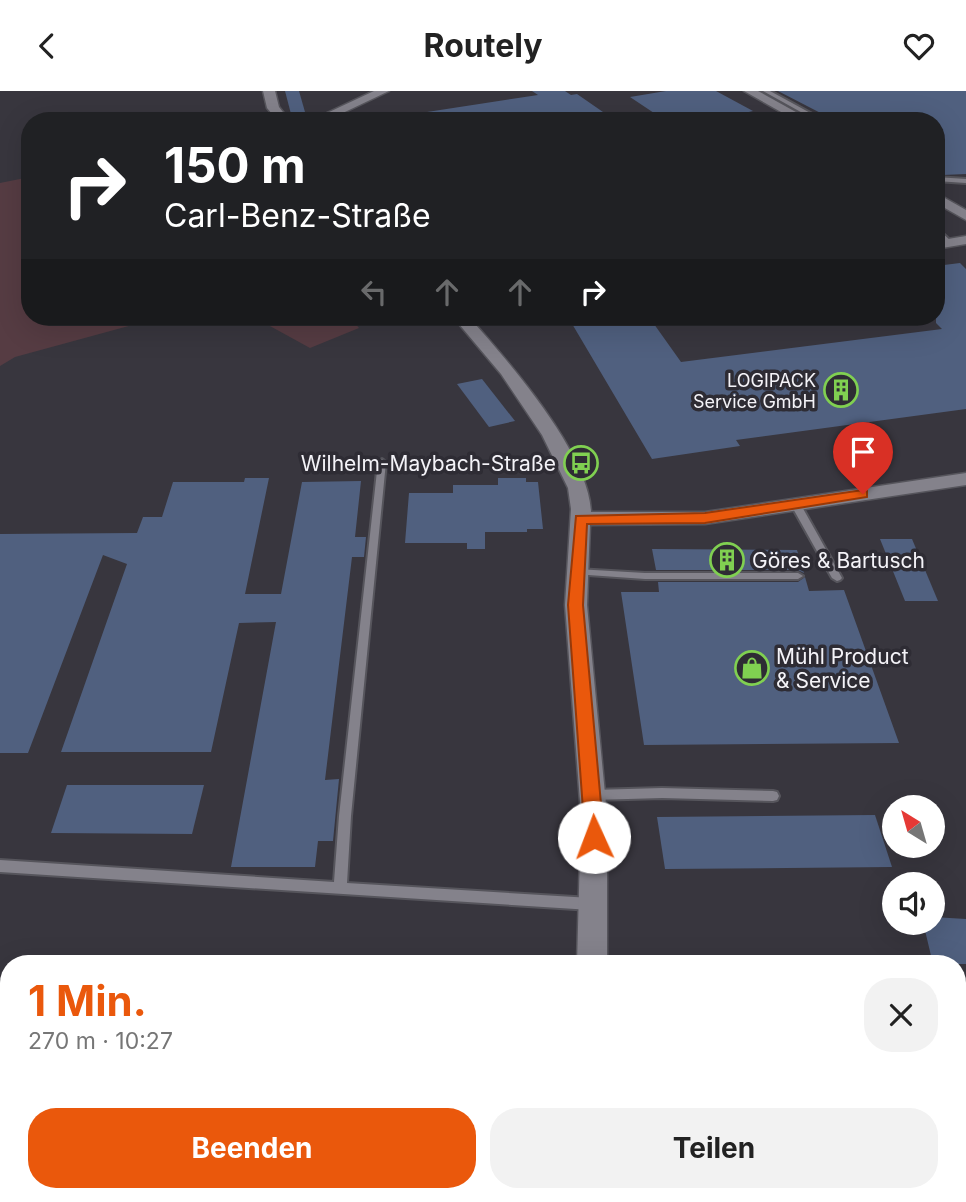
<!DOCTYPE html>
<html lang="de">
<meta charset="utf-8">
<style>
:root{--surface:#fff;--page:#f2f2f2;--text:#222;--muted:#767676;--accent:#ea580c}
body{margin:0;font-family:Inter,sans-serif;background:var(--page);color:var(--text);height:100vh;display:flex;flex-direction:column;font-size:26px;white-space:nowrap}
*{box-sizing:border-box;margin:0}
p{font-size:23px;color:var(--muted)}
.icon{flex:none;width:38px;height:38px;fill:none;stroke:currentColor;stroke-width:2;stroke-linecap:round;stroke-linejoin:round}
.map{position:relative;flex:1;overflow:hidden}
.details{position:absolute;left:0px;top:864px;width:966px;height:247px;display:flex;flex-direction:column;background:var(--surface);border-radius:28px 28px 0 0;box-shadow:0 7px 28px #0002}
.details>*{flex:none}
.hud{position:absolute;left:21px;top:21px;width:924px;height:214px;border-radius:28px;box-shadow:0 7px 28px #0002;background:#202124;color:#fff;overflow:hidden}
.needle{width:46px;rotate:323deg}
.tools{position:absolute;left:882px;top:704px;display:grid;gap:14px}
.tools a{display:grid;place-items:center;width:63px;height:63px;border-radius:50%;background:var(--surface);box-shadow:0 7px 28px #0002;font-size:35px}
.pin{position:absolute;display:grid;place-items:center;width:60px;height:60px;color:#fff;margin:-72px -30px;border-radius:50% 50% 50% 0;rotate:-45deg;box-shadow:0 0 7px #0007}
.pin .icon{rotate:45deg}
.me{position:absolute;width:77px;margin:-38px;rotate:358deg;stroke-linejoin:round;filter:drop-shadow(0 0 5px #0008)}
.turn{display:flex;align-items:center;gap:24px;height:147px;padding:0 28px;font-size:32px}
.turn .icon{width:91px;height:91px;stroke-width:2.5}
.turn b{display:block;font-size:49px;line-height:60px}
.lanes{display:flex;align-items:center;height:66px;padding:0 28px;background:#0003;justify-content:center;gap:35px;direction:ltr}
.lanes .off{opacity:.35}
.round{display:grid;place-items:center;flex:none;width:74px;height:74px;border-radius:28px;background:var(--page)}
.overview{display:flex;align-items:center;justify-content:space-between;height:119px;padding:0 28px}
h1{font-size:42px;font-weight:700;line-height:52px;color:var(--accent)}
.button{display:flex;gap:14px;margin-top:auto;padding:14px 28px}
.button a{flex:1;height:80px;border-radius:28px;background:var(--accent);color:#fff;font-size:28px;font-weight:700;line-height:80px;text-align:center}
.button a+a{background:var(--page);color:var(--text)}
header{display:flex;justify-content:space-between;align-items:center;height:91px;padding:0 28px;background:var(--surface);font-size:32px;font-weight:700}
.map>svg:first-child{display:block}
.green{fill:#563c43}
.building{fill:#50607f}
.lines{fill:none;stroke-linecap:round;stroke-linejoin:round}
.lane-casing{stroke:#56555c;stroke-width:4}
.street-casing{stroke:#56555c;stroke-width:3}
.lane{fill:#84828b;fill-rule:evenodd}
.street{fill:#84828b;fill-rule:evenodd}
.route{fill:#ea580c;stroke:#983908;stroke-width:2}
.labels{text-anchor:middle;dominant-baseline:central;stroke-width:7;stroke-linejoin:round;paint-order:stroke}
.far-poi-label{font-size:18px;fill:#f4f3f8;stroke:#2e2c34;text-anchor:end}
.poi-label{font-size:21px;fill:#f4f3f8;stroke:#2e2c34;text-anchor:start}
</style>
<header><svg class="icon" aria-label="back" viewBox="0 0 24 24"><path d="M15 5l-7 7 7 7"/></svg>Routely<svg class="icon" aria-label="heart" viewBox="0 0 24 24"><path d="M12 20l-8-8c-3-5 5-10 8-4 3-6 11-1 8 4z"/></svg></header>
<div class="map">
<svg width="966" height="1111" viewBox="0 0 966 1111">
<rect width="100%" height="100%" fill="#38363e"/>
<!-- green -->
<polygon class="green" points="30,86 30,226 350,226 359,237 310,257 259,229 136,233 15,266 0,275 0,92"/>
<!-- building -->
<g class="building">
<polygon points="285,0 299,0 305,21 291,23"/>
<polygon points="532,0 565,0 571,4 577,3 616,30 428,30 427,21 538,4"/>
<polygon points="666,0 716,0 753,20 710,30 666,30 630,6"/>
<polygon points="778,0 966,0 966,83 943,84 936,81 936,30 836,30"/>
<polygon points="960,172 966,178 966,318 736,349 740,355 652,368 568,226 649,226 681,271 942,238 936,232 936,175"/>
<polygon points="482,288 515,330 489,336 457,293"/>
<polygon points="245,387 269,387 245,503 281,503 302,391 361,390 355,446 366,446 364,466 352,466 325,689 339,688 333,750 318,750 315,776 231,776 276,531 239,532 211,661 61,661 127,473 103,464 28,662 0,662 0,443 137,442 143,426 162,426 173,391 244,391"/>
<polygon points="498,387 526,387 526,391 538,391 543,438 527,438 527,441 485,441 485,458 467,458 467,452 405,452 409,402 453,402 453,394 498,394"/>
<polygon points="880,448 912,448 938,510 905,510"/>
<polygon points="652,458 797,459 804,482 798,479 656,479"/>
<polygon points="805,486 809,500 844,499 899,652 644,654 621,501 659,501 658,491 798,491"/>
<polygon points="67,694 204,694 192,743 51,742"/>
<polygon points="875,724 892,776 665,778 657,726"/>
<polygon points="933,826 966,828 966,873 933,873 923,831 933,831"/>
</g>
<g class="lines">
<!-- lane casing -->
<g class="lane-casing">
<g id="lane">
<polygon points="763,0 770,0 825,30 817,30"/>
<polygon points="936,86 966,88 966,92 936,90"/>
<polygon points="940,140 952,151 952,153 948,153 939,144 936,145 936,141"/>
<polygon points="382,368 386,371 351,725 347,792 591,807 596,809 598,813 596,817 591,819 0,781 0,769 334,791 339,725 378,371"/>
<polygon points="796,411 801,414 842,487 840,489 837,490 832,487 791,414"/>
<polygon points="577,478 645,482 798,482 803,485 798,488 645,488 574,483 572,481"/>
<polygon points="662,697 773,700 777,701 779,705 777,709 773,710 662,707 593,709 589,708 587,704 589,700 593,699"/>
<polygon points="9,1036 9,1052 0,1053 0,1037"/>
<polygon points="298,1102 314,1102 313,1111 297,1111"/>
<polygon points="769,1102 817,1102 826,1105 828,1111 782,1111 771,1108"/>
</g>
</g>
<!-- street casing -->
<g class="street-casing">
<g id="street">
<polygon points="263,0 275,0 279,16 290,30 278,30 267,17"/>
<polygon points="374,0 389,0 326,30 310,30"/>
<polygon points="744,0 758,0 812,30 797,30"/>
<polygon points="936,102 966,119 966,129 936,112"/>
<polygon points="966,145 966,153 936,158 936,150"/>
<path d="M453,226H469C508,270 589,362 591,421H705L966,382V394L705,433L590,434L587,514L607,724V873H577L581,724L565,514L571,418L568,397L542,344L501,283Z"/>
<polygon points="557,1102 591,1102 589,1111 555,1111"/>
</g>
</g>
<!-- lane -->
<use href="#lane" class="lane"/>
<!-- street -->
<use href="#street" class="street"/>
</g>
<!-- route -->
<polygon class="route" points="863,399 867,400 867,406 705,432 587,433 583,514 604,746 601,751 594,754 588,751 585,746 568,514 576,425 705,422"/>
<!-- icons -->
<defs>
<g id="building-ring" transform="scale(1.75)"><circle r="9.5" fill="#2e2c34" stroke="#80d051" stroke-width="1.5"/><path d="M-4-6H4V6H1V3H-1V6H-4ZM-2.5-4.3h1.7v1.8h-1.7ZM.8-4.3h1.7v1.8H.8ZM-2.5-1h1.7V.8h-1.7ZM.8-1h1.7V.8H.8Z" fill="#80d051"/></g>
<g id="bus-ring" transform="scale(1.75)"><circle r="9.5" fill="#2e2c34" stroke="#80d051" stroke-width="1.5"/><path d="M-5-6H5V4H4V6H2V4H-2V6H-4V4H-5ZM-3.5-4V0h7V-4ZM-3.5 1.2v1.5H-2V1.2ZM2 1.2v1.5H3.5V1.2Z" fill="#80d051"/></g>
<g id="shop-ring" transform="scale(1.75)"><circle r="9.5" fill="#2e2c34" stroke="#80d051" stroke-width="1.5"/><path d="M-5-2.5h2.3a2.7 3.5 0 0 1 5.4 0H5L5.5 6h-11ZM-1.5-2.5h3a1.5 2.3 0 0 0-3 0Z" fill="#80d051"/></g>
</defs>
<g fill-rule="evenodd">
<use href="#building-ring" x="841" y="299"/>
<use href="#bus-ring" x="581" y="372"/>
<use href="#building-ring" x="727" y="469"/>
<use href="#shop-ring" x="752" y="577"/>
</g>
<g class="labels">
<!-- far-poi labels -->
<g class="far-poi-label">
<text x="816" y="289">LOGIPACK<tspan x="816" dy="21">Service GmbH</tspan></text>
</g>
<!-- poi labels -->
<g class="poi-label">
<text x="556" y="372" text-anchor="end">Wilhelm-Maybach-Straße</text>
<text x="752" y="469">Göres &amp; Bartusch</text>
<text x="776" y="565">Mühl Product<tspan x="776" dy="24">&amp; Service</tspan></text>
</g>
</g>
</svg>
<div class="tools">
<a><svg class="needle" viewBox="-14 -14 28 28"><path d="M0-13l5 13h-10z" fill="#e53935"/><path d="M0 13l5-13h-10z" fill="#767676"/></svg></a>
<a><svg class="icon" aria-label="sound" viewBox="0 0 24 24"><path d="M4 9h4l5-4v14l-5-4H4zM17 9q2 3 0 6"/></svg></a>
</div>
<div class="pin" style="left:863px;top:403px;background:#d93025"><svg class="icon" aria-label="arrive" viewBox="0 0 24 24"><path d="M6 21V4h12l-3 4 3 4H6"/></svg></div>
<svg class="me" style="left:594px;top:746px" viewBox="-20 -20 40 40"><circle r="19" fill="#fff"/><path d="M0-13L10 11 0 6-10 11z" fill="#ea580c"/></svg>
<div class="hud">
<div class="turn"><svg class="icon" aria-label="right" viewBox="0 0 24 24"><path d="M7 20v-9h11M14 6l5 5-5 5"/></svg><div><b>150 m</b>Carl-Benz-Straße</div></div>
<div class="lanes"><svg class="icon off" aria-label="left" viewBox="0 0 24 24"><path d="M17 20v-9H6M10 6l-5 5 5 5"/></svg><svg class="icon off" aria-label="ahead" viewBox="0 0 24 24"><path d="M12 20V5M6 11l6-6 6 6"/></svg><svg class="icon off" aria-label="ahead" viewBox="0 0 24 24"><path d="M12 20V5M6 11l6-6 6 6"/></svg><svg class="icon" aria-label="right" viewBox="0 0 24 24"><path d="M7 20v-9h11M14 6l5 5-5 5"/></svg></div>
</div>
<section class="details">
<div class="overview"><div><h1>1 Min.</h1><p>270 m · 10:27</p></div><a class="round"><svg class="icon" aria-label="close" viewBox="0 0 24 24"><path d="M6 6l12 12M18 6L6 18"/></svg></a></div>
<div class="button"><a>Beenden</a><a>Teilen</a></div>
</section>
</div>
